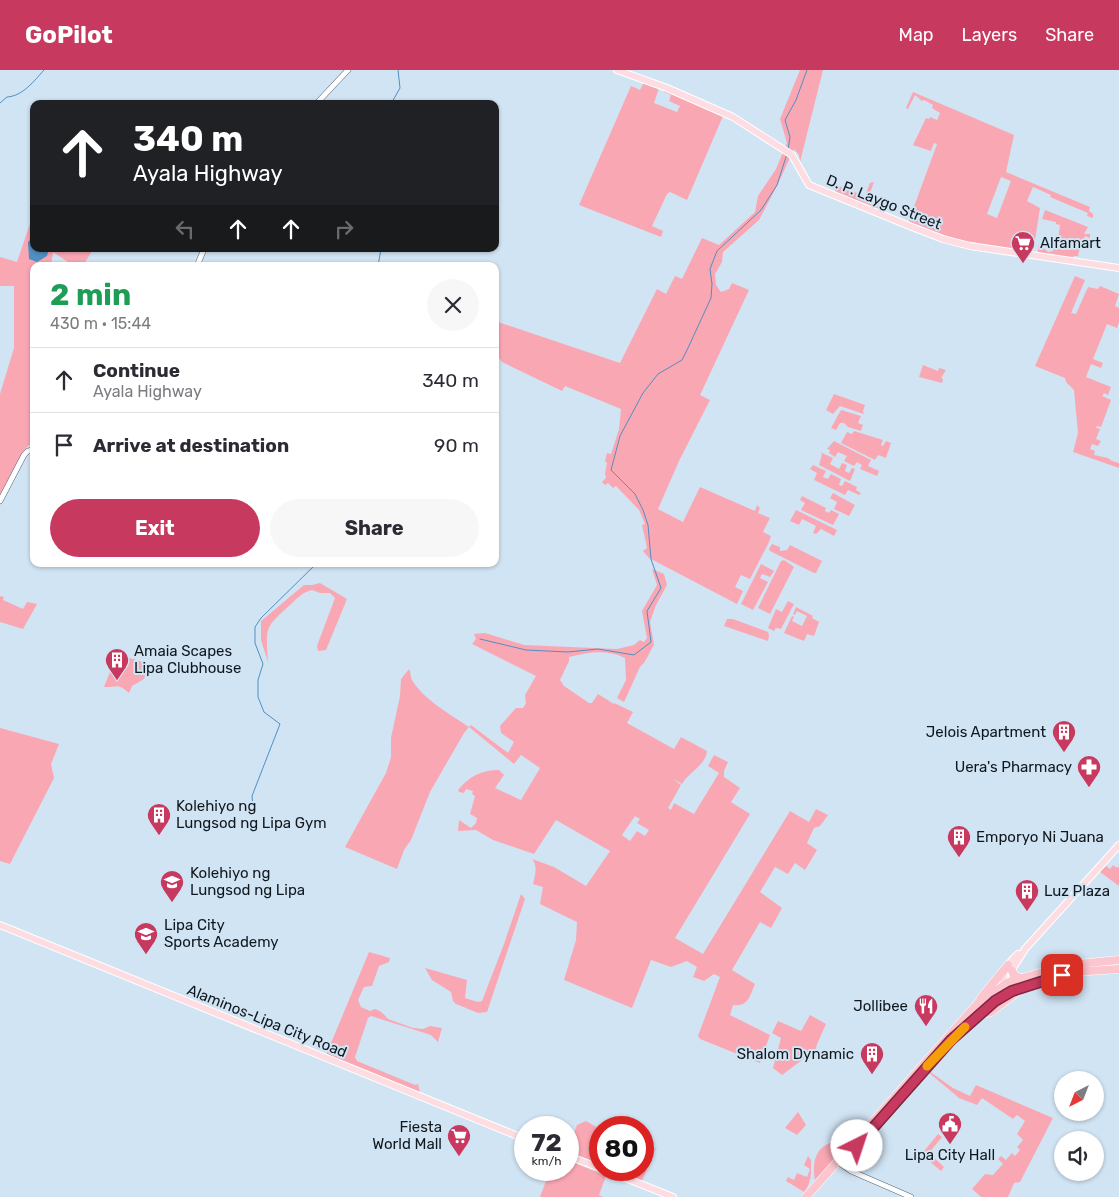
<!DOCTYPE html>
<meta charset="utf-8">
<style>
:root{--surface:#fff;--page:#f7f7f7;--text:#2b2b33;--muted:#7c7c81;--line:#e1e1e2;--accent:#c83960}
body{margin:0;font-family:Rubik,sans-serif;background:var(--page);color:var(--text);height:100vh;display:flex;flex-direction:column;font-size:19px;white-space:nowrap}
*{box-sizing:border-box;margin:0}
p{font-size:16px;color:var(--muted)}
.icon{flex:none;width:28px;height:28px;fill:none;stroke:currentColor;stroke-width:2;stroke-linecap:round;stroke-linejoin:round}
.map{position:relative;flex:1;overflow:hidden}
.side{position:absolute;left:30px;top:192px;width:469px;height:305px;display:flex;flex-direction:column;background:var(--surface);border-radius:10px;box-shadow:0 1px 4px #0004}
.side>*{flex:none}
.guide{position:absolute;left:30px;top:30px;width:469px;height:152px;border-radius:10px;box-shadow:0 1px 4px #0004;background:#202124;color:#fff;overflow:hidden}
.needle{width:32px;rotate:222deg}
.tools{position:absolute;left:1054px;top:1001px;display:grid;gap:10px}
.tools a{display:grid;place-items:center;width:50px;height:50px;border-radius:50%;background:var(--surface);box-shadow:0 1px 4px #0004;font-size:25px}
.speed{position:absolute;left:514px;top:1046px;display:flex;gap:10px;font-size:25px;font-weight:700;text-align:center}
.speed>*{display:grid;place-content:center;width:65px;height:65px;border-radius:50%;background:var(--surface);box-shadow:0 1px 4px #0004;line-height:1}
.speed small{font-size:12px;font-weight:400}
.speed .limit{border:8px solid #d22;background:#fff;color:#111}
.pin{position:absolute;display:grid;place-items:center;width:42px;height:42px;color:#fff;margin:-21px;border-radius:10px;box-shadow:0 2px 8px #0006}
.me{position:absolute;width:55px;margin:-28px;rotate:41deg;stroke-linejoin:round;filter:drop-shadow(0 0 4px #0008)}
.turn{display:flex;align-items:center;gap:18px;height:105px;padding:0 20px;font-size:22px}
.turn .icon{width:65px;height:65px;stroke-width:2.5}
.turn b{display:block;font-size:35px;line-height:42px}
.lanes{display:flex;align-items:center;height:48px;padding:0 20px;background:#0003;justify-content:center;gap:25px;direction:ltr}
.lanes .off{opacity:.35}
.round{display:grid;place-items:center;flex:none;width:52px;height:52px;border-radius:26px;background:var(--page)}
.headline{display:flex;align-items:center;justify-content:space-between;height:85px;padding:0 20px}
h1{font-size:30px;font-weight:700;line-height:38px;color:#1e9e55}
.cta{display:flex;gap:10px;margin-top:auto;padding:10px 20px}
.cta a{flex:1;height:58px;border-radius:30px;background:var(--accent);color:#fff;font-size:20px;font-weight:700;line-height:58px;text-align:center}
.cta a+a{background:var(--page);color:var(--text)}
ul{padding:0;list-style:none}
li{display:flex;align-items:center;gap:15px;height:65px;padding:0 20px;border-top:1px solid var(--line)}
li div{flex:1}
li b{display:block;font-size:19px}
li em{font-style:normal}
header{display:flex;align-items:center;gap:30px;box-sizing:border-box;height:70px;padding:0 25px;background:var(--accent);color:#fff}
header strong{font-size:24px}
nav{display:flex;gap:28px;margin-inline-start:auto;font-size:18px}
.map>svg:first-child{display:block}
.green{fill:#faa7b4;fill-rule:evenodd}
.water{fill:#518ec2}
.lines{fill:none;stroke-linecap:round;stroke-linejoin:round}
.stream{stroke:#518ec2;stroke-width:1}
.minor-casing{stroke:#546473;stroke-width:6}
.major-casing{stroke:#fff;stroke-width:8}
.highway-casing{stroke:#fff;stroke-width:9}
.minor{stroke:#fff;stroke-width:5}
.major{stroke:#fddde2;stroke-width:6}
.highway{stroke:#fbc6ce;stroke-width:8}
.route-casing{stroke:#82253e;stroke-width:12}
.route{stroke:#c83960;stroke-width:9}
.slow{stroke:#f59e0b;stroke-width:9}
.labels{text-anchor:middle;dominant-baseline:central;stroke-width:4;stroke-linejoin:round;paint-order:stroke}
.street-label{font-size:15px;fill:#11181d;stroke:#d1e4f4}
.poi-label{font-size:15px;fill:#11181d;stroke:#d1e4f4;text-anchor:start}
</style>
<header>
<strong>GoPilot</strong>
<nav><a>Map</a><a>Layers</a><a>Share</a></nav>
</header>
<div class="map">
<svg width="1119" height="1127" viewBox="0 0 1119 1127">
<rect width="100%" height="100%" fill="#d1e4f4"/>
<!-- green -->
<g class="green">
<polygon points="800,0 823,0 800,92 799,85 794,79 777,116 759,150 723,182 722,192 715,204 716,215 721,222 729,219 732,213 749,220 700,325 710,330 679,391 658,439 683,452 700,417 755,441 757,435 760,438 758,443 770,448 763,462 771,466 769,472 750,509 741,505 735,517 743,521 737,534 649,488 643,481 647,478 642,455 645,454 639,440 616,416 613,418 608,413 605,415 602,412 606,408 605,403 607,393 605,391 607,383 611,384 619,359 621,339 565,316 562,321 502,292 495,282 495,251 620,293 657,219 666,224 675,206 682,209 702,168 719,175 755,142 758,126 776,99 787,73 780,49"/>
<polygon points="644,12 659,18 654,33 677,42 680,36 669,31 671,25 664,22 665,20 723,46 687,130 670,122 667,124 652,156 663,161 661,167 579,135 631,16 640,20"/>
<path d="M913,22L1014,65L1006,102L1090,137L1089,141L1093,144V148L1087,146L1088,143L1050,127L1051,125L1033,117L1027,131L1040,138L1034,177L1031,182L958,170L908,153L937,74L934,73L931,81L913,75L926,48L929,49L930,47L937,50L940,43L932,38L933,35L924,30L922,31L915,25L908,39L906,38ZM1001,107L1011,111L997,148L987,144Z"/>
<polygon points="874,112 868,128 872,130 871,133 874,135 875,132 879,133 881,126 888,129 883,142 837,123 835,120 836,115 865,126 870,113"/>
<polygon points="1045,140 1088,157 1084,164 1090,164 1090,168 1085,166 1083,171 1088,175 1081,173 1078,186 1074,186 1073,188 1038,183 1038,176 1040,175 1048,182 1053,181 1053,169 1058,169 1060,155 1056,154 1056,152 1042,149"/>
<polygon points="34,142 34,179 93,179 83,196 74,196 53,182 51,196 34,196 34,376 29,375 26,378 0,426 0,324 14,278 14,216 0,216 0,187 17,192"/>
<polygon points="1075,206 1085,210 1071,243 1076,244 1088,217 1098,219 1100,216 1119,224 1115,236 1119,238 1119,252 1117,258 1107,254 1093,289 1103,293 1101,298 1091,294 1086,307 1111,317 1108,325 1104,323 1102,326 1111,330 1101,357 1097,356 1096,358 1100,359 1096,369 1101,371 1098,376 1092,374 1090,379 1095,381 1094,385 1108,388 1112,391 1119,393 1119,398 1073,382 1078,363 1074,320 1066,312 1065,308 1035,296"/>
<polygon points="923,295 938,301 939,298 946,300 941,308 943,309 942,313 919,307"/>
<polygon points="834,324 865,335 863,341 864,344 840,336 833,344 826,340"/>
<polygon points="841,340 861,346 858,353 863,355 861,361 848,357 844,353 840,353 836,360 831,358"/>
<polygon points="854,361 883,370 881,375 883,376 886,371 891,373 886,388 878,385 875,390 841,373 847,362 852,364"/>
<polygon points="834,371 871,390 868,396 879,401 877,406 860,399 862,395 857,392 854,396 844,391 847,386 838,382 835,387 829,383 830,380 827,379"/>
<polygon points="820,382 833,388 830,394 839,399 842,393 847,395 845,401 849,403 852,398 855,399 850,411 819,395 822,384"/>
<polygon points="813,395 826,401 823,407 828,409 831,404 841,409 839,415 842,416 845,411 857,417 856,420 861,423 859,425 848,420 845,425 814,410 817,403 810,399"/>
<polygon points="833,423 855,435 849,446 834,439 837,432 830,428"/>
<polygon points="802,426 826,438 825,441 829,443 831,440 839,444 833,455 801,440 805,433 800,430"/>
<polygon points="796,440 837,460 834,466 821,459 816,464 813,463 816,456 802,449 799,455 790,451"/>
<polygon points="772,474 780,477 780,481 787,480 790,475 822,491 816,503 814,503 770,481 769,479"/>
<polygon points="784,490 794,497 770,544 758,538 781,491"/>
<polygon points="761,494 774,501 770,507 762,504 760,508 768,512 753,540 741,534"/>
<path d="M652,499L664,504L667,515L656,535L650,552L654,575C649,582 647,591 640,597L624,632L617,628L626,610L625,588C607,579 588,582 569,587V591L560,610L564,616L589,633H592L598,624L614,634V633L633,642L627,653L674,679L681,667L707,681C706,695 689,702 682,714L673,709L681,715L668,738L671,740L674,733L694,744L719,703L708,696L714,685L728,692L724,701V707L740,718L731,732L750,744L675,868L703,884L790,741L809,752L816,739L828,745L820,756L814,758L807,773L817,780L805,800L795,793L788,804L775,797L760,822L782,838L771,858L760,852L732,900L755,914C750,926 748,937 733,935L730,945L770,965L760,993L700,969L698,966L720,907L714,904L704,911L693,907L697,897L687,891L671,897L651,890L632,938L564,910L576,870L577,852L540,834L543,817L533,814C535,806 538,795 532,789L554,797L586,816L610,781L556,750L534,784L493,770L476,760L458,761L459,750L471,758L476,753L477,748L470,744L475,726L472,724L473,721L466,719L464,723L459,722L458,720C470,706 481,700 499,700L504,705L495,718L521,730L540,698L521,685L514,694L469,657L464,663L430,722L411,770L404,780L397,799L345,777L386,703L391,687V668L400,626L401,609L409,599C411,602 410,606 412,610C423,629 451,645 469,657L471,655L508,683L514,672L501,663L500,656L516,638H523L526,633L525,625L536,606L472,574L476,569L474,564L485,563L524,575L617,579L634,575L640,570L644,572L647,568L642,541L657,515ZM635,746L640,749L637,753L649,760L645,766L637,761L630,771L622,765Z"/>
<path d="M320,513L347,529L326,580L318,581L317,576L335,528L330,523H320L312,520C303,522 297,528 290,535C264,559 266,556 268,592L261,570V551L304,515H312Z"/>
<polygon points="0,526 4,527 3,530 23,539 27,532 37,534 23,559 0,552"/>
<polygon points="788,531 794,534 781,559 776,558 774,561 768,558 776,539 782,542"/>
<polygon points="796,537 813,546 812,548 819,552 814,566 807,564 804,571 784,563 792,546 794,547 792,551 802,556 807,546 797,541 795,545 793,544"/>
<polygon points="727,549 733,549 768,562 769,565 768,571 724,556"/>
<path d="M117,584L149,594L144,609L132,616L129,623C117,612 116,618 104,617Z"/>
<polygon points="0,658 59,674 51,694 54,708 10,794 0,791"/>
<polygon points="1113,795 1117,798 1119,796 1119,816 1100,802 1106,796 1110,799"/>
<polygon points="521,824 525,829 487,942 478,943 456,934 453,931 451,922 432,910 425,898 467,910 465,928 478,932 482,931 504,874"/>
<path d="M369,882L390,888L389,892L379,896L372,916L364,917L358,930L361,937L370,941L375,939C381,941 384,944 388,949L413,958L423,959L430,956L442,958L438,972L431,965L371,946L368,948L355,987L357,991L415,1015L418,1014L420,1023L326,985Z"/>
<polygon points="810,945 826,954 817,974 814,986 806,987 782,1005 773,998 781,968 772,963 778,951 801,961"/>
<polygon points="929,1001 953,1018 970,1026 976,1015 1053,1048 1020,1112 1014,1113 1008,1127 981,1127 972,1119 985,1104 993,1105 1003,1094 998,1089 1001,1086 1006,1090 1012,1083 1015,1086 1020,1080 1017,1077 1023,1070 1017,1064 1025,1051 1017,1045 1013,1049 982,1028 977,1035 959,1028 928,1002"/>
<polygon points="798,1042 806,1055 797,1065 785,1058"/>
<polygon points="586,1051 600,1059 600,1080 597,1087 600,1090 600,1094 568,1082 568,1074 572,1069 577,1055"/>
<polygon points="938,1064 942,1067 929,1083 944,1097 941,1101 928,1090 916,1091"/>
<path d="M850,1071L815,1111C810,1083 822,1069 850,1071Z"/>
<polygon points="657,1076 642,1111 616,1100 630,1100 635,1102 642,1100 643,1084 647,1081 652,1083"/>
<path d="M808,1086L811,1090C811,1102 812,1113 804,1122L786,1111L788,1107L794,1110L797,1103L807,1107L810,1099L804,1095Z"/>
<polygon points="568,1090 606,1106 599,1125 603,1127 540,1127 550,1100 568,1100"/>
</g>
<!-- water -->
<polygon class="water" points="34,166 34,179 49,179 47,186 37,192 29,189 28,172"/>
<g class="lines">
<!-- stream -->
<g class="stream">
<path d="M0,33L7,27C23,26 34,11 44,0"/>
<polyline points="391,34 400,18 398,0"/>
<polyline points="788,80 790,67 785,50 796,30 807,0"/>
<polyline points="378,196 381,179"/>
<polyline points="480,569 526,580 568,582 598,579 634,585 651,572 647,541 661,518 651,489 648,455 643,440 635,424 611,400 620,366 643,323 658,304 682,290 688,278 711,228 712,214 710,199 717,181 761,140 777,115 787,84"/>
<polyline points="253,737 252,726 280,654 264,642 258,627 258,610 263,594 255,573 255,557 261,548 316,494"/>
</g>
<!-- minor casing -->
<g class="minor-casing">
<g id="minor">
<polyline points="316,34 348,0"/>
<polyline points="197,196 204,179"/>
<polyline points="0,431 24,385 28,381 34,379"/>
<polyline points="841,1094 851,1101 911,1127"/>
</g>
</g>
<!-- major casing -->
<g class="major-casing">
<g id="major">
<polyline points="617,0 667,18 733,47 792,85 809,115 912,157 943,169 970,176 1119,198"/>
<polyline points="0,855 525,1069"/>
<polyline points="1011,916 1013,898 1025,879 1119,775"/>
<path d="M1005,919C999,905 1008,893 1018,884"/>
<polyline points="568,1086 600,1098"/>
<polyline points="605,1100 673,1127"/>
</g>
</g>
<!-- highway casing -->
<g class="highway-casing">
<g id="highway">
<polyline points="1012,901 1015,906 1021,908"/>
<polyline points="981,928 1008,895"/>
<polyline points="981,944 991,942 1021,919"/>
<polyline points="938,984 973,949 1008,922 1074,902 1119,899"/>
<polyline points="806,1127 979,932 1009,912 1067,895 1119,890"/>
</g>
</g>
<!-- minor -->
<use href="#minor" class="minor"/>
<!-- major -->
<use href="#major" class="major"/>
<!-- highway -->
<use href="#highway" class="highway"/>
</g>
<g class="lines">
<!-- route casing -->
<g class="route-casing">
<polyline id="route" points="857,1076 951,970 995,931 1012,921 1062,905"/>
</g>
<!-- route -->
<use href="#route" class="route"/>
<!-- slow -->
<polyline class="slow" points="927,996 965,957"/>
</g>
<!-- icons -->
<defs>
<g id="supermarket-pin" transform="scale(1.25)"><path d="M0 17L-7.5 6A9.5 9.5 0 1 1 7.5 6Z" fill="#c83960" stroke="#d1e4f4"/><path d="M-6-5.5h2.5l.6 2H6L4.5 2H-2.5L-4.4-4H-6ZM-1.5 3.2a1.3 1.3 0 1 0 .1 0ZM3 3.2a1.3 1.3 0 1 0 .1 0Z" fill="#fff"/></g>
<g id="building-pin" transform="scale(1.25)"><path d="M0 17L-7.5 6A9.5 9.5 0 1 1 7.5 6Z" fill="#c83960" stroke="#d1e4f4"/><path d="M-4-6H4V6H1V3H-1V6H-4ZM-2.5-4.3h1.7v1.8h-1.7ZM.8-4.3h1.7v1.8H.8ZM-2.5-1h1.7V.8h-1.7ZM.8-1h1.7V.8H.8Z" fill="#fff"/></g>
<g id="pharmacy-pin" transform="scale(1.25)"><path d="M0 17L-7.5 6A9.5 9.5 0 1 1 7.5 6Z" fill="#c83960" stroke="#d1e4f4"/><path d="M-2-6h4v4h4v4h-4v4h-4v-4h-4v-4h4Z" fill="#fff"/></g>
<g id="university-pin" transform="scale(1.25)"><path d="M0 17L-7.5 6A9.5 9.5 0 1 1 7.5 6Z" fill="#c83960" stroke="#d1e4f4"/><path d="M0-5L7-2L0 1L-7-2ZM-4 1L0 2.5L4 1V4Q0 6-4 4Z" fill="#fff"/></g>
<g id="school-pin" transform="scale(1.25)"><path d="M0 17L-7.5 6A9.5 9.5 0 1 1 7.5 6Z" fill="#c83960" stroke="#d1e4f4"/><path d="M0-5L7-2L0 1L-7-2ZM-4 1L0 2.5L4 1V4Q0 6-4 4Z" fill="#fff"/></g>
<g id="restaurant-pin" transform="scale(1.25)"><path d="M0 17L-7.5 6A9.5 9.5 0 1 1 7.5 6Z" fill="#c83960" stroke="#d1e4f4"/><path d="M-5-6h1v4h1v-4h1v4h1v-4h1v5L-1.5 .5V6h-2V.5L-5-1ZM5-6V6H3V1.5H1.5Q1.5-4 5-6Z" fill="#fff"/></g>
<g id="civic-pin" transform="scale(1.25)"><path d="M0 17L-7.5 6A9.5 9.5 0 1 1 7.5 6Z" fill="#c83960" stroke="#d1e4f4"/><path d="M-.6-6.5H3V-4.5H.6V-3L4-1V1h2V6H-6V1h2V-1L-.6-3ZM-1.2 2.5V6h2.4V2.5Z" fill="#fff"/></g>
</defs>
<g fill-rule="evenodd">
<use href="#supermarket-pin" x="1023" y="173"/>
<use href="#building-pin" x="117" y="590"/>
<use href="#building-pin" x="1064" y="662"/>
<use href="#pharmacy-pin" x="1089" y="697"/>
<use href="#building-pin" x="159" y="745"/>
<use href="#building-pin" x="959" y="767"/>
<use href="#university-pin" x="172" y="812"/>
<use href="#building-pin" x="1027" y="821"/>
<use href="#school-pin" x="146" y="864"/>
<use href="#restaurant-pin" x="926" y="936"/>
<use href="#building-pin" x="872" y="984"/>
<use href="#civic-pin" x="950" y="1054"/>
<use href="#supermarket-pin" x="459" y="1066"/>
</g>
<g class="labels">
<!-- street labels -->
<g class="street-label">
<text transform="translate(884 132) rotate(22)">D. P. Laygo Street</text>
<text transform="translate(267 951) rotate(22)">Alaminos-Lipa City Road</text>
</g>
<!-- poi labels -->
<g class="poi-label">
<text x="1040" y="173">Alfamart</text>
<text x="134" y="581">Amaia Scapes<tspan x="134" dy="17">Lipa Clubhouse</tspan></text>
<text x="1046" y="662" text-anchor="end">Jelois Apartment</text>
<text x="1072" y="697" text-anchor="end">Uera's Pharmacy</text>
<text x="176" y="736">Kolehiyo ng<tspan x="176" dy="17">Lungsod ng Lipa Gym</tspan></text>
<text x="976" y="767">Emporyo Ni Juana</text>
<text x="190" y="803">Kolehiyo ng<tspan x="190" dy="17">Lungsod ng Lipa</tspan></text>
<text x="1044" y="821">Luz Plaza</text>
<text x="164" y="855">Lipa City<tspan x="164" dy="17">Sports Academy</tspan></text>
<text x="908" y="936" text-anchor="end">Jollibee</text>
<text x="854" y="984" text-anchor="end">Shalom Dynamic</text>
<text x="442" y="1057" text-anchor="end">Fiesta<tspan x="442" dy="17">World Mall</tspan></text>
<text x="950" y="1085" text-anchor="middle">Lipa City Hall</text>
</g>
</g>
</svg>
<div class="tools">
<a><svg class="needle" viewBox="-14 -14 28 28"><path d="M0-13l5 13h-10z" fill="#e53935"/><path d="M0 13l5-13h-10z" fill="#7c7c81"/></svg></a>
<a><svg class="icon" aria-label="sound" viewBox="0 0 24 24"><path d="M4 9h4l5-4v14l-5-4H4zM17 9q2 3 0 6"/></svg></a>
</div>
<div class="speed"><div>72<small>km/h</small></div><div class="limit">80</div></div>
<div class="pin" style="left:1062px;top:905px;background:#d93025"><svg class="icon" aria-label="arrive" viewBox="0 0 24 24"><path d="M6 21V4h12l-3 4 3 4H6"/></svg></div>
<svg class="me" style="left:857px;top:1076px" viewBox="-20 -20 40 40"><circle r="19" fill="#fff"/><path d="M0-13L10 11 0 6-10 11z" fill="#c83960"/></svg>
<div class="guide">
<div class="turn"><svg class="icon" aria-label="ahead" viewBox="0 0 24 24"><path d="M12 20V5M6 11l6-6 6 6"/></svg><div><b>340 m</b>Ayala Highway</div></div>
<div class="lanes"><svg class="icon off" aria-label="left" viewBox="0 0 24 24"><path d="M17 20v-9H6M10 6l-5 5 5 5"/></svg><svg class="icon" aria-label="ahead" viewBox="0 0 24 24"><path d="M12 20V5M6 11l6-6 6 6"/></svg><svg class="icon" aria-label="ahead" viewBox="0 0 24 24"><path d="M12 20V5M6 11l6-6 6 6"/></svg><svg class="icon off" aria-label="right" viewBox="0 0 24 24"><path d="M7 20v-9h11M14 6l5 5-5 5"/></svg></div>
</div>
<section class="side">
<div class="headline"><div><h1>2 min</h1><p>430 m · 15:44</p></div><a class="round"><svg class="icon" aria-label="close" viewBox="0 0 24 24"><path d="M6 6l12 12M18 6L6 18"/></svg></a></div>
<ul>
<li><svg class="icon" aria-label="ahead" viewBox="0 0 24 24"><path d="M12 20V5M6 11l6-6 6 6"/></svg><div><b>Continue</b><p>Ayala Highway</p></div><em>340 m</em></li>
<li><svg class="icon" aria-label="arrive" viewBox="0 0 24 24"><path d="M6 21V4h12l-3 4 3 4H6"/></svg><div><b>Arrive at destination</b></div><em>90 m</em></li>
</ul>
<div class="cta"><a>Exit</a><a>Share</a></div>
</section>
</div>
